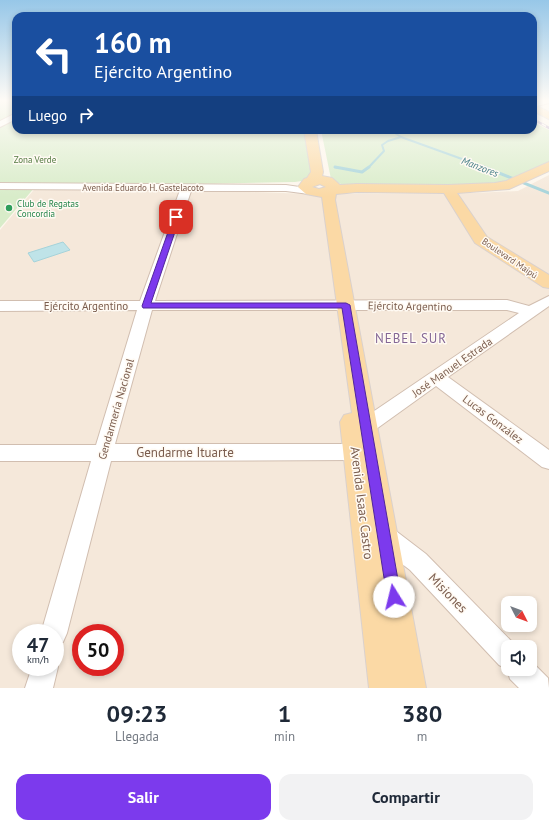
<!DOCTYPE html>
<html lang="es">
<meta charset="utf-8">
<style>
:root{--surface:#fff;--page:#f2f2f3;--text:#1f2937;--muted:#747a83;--accent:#7c3aed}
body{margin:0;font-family:"PT Sans",sans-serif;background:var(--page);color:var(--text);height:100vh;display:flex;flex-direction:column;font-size:15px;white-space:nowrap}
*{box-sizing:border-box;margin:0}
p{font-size:13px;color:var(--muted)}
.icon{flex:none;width:22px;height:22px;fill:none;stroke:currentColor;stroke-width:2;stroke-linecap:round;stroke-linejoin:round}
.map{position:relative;height:688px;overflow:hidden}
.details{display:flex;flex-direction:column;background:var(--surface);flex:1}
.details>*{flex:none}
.hud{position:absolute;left:12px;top:12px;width:525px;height:122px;border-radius:12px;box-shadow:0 2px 6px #0003;background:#1a4fa0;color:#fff;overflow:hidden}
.needle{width:26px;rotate:132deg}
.tools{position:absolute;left:501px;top:596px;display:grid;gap:8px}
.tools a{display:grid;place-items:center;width:36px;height:36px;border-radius:8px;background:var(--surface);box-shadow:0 2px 6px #0003;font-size:20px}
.speed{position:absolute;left:12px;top:624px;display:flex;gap:8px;font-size:20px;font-weight:700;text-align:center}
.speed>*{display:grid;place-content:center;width:52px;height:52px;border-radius:50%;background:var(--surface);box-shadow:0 2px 6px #0003;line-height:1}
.speed small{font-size:10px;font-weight:400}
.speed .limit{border:6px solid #d22;background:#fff;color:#111}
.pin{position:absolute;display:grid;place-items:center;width:34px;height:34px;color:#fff;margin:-17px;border-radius:8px;box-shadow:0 2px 6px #0006}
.me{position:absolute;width:44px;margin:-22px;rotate:351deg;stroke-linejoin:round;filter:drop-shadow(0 0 3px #0008)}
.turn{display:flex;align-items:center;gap:14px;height:84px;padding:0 16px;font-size:18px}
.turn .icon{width:52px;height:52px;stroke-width:2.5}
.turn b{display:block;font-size:28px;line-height:34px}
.then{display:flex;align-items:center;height:38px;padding:0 16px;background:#0003;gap:8px;font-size:15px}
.eta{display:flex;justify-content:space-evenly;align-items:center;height:68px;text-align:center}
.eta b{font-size:24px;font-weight:800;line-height:28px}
.action{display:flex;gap:8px;margin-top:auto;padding:8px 16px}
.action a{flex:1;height:46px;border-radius:12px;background:var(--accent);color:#fff;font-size:16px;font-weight:800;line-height:46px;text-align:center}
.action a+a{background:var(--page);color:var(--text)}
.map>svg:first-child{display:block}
.residential{fill:#f5e8da;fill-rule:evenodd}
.green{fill:#d8ecc9}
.water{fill:#bfe3e8;stroke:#a5d3da}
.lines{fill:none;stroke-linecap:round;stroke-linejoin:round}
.stream-far1{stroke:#a5d3da;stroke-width:2}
.stream{stroke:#a5d3da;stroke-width:3}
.minor-casing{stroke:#d1beb0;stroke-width:2}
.major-casing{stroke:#dad1cd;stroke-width:2}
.minor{fill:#fff;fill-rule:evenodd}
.major{fill:#fbd9a5;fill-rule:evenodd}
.rail-casing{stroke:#b9a8c9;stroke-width:2.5}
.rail{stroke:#fffaf3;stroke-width:1.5;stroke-dasharray:5;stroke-linecap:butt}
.route{fill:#7c3aed;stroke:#51269a}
.leisure-dot{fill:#2e9e5b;stroke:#fffaf3;stroke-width:1.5}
.labels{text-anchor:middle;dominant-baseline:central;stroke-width:3;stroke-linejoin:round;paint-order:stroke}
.far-park-label{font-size:9px;fill:#537a41;stroke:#fffaf3}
.far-street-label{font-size:9px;fill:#7a5c4d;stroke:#fffaf3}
.far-leisure-label{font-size:9px;fill:#27864d;stroke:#fffaf3;text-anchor:start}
.far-water-label{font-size:10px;font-style:italic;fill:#437c86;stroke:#fffaf3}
.street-label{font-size:11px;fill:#7a5c4d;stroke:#fffaf3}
.quarter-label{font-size:13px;letter-spacing:1px;fill:#846695;stroke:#fffaf3}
.near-street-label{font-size:13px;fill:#7a5c4d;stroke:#fffaf3}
</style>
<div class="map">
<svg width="549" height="688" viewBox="0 0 549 688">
<rect width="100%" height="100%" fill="#fdf6ec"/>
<!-- residential -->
<path class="residential" d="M549,175V688H0V230L38,185L311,194L474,193L518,191ZM508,603H530V625H508ZM21,633H55V667H21ZM81,633H115V667H81ZM508,647H530V669H508Z"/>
<!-- green -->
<g class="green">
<polygon points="0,100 16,100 16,130 308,130 316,171 308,180 295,182 35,187 0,228"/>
<polygon points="533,122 549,130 549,162 499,184 491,185 354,185 341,184 331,179 321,130 533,130"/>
</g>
<!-- water -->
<polygon class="water" points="63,242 70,250 34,262 28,253"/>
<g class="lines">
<!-- stream-far1 -->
<g class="stream-far1">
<polyline points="390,130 401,137 487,168"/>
<polyline points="335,167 339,168"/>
<polyline points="368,168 384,151 382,145 388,141 401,137"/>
</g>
<!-- stream -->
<g class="stream">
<polyline points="335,167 362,172 369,167"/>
<polyline points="484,167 549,193"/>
</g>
<!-- minor casing -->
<g class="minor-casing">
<g id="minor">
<polygon points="542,100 549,100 549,103 533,107 533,103"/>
<polygon points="16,113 16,119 0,127 0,121"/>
<polygon points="0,183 286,185 313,189 314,191 313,193 309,194 286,191 191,191 155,301 507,300 529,306 549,296 549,306 448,377 549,450 549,469 542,467 436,386 372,432 356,436 349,433 347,428 349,423 361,420 519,313 507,310 152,310 115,444 355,444 364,442 371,444 374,450 371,456 355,460 111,461 67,633 63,642 55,645 55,633 41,633 91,461 0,461 0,445 96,445 137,310 0,311 0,301 140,301 180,190 0,189"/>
<polygon points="384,525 392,528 426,554 517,647 508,647 508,669 530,669 530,660 548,678 549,688 519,688 510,679 507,669 499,665 410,570 376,544 373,536 376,528"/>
<polygon points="55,659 58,667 53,688 25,688 32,667 55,667"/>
</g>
</g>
<!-- major casing -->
<g class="major-casing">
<g id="major">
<polygon points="533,104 549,112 549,119 533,111"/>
<path d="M304,130H316L323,172L322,176L332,178L340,185L357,184L448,185L495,183L506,181L549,162V171L509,189L457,193L487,237L549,275V288L543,287L475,243L444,193L357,192L336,194L335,200L426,688H369L340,422L344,415L352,413L322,197L306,194L298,187L304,179L307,178L311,172ZM320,184L326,187L319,189L312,187Z"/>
</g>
</g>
<!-- minor -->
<use href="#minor" class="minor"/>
<!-- major -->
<use href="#major" class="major"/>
<!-- rail casing -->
<g class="rail-casing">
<polyline id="rail" points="533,119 549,128"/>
</g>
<!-- rail -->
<use href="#rail" class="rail"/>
</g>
<!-- sky -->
<linearGradient id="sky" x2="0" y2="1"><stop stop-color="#97c7e8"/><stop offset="0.51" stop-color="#fefbf6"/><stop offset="1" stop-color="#fefbf6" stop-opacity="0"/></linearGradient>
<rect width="549" height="197" fill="url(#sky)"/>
<!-- route -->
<polygon class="route" points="174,215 180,217 151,303 346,303 350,305 401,597 399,602 394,604 389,602 387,597 342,308 143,308 142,306"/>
<!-- markers -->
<circle class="leisure-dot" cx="9" cy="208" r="4"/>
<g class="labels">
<!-- far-park labels -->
<g class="far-park-label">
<text x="35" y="159">Zona Verde</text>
</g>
<!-- far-street labels -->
<g class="far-street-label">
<text x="143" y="187">Avenida Eduardo H. Gastelacoto</text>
<text transform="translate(510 258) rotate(34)">Boulevard Maipú</text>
</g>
<!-- far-leisure labels -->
<g class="far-leisure-label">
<text x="17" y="203">Club de Regatas<tspan x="17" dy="10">Concordia</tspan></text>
</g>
<!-- far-water labels -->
<g class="far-water-label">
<text transform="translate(480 167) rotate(21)">Manzores</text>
</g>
<!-- street labels -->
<g class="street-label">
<text x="86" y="306">Ejército Argentino</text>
<text transform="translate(410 306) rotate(1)">Ejército Argentino</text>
<text transform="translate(452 367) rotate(-35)">José Manuel Estrada</text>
<text transform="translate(116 409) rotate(-74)">Gendarmería Nacional</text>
<text transform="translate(493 419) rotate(37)">Lucas González</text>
</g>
<!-- quarter labels -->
<g class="quarter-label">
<text x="411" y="338">NEBEL SUR</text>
</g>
<!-- near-street labels -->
<g class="near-street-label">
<text x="185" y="452">Gendarme Ituarte</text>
<text transform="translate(362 503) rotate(83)">Avenida Isaac Castro</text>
<text transform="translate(448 593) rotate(46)">Misiones</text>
</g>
</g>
</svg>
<div class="tools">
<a><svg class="needle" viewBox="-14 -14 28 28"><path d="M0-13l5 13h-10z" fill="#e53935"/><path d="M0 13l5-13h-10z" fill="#747a83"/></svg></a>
<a><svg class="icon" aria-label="sound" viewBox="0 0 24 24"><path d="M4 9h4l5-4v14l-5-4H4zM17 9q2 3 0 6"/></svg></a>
</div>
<div class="speed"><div>47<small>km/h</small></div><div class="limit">50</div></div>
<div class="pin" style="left:176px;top:217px;background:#d93025"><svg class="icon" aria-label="arrive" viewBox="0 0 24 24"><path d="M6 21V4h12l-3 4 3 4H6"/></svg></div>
<svg class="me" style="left:394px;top:597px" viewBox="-20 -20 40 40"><circle r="19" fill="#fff"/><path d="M0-13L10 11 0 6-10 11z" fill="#7c3aed"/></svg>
<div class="hud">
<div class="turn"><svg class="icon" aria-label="left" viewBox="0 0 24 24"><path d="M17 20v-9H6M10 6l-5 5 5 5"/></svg><div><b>160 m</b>Ejército Argentino</div></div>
<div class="then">Luego<svg class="icon" aria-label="right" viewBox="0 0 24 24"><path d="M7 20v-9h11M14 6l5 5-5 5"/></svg></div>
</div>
</div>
<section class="details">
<div class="eta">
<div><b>09:23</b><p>Llegada</p></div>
<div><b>1</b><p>min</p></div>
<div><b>380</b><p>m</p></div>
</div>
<div class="action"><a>Salir</a><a>Compartir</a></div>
</section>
